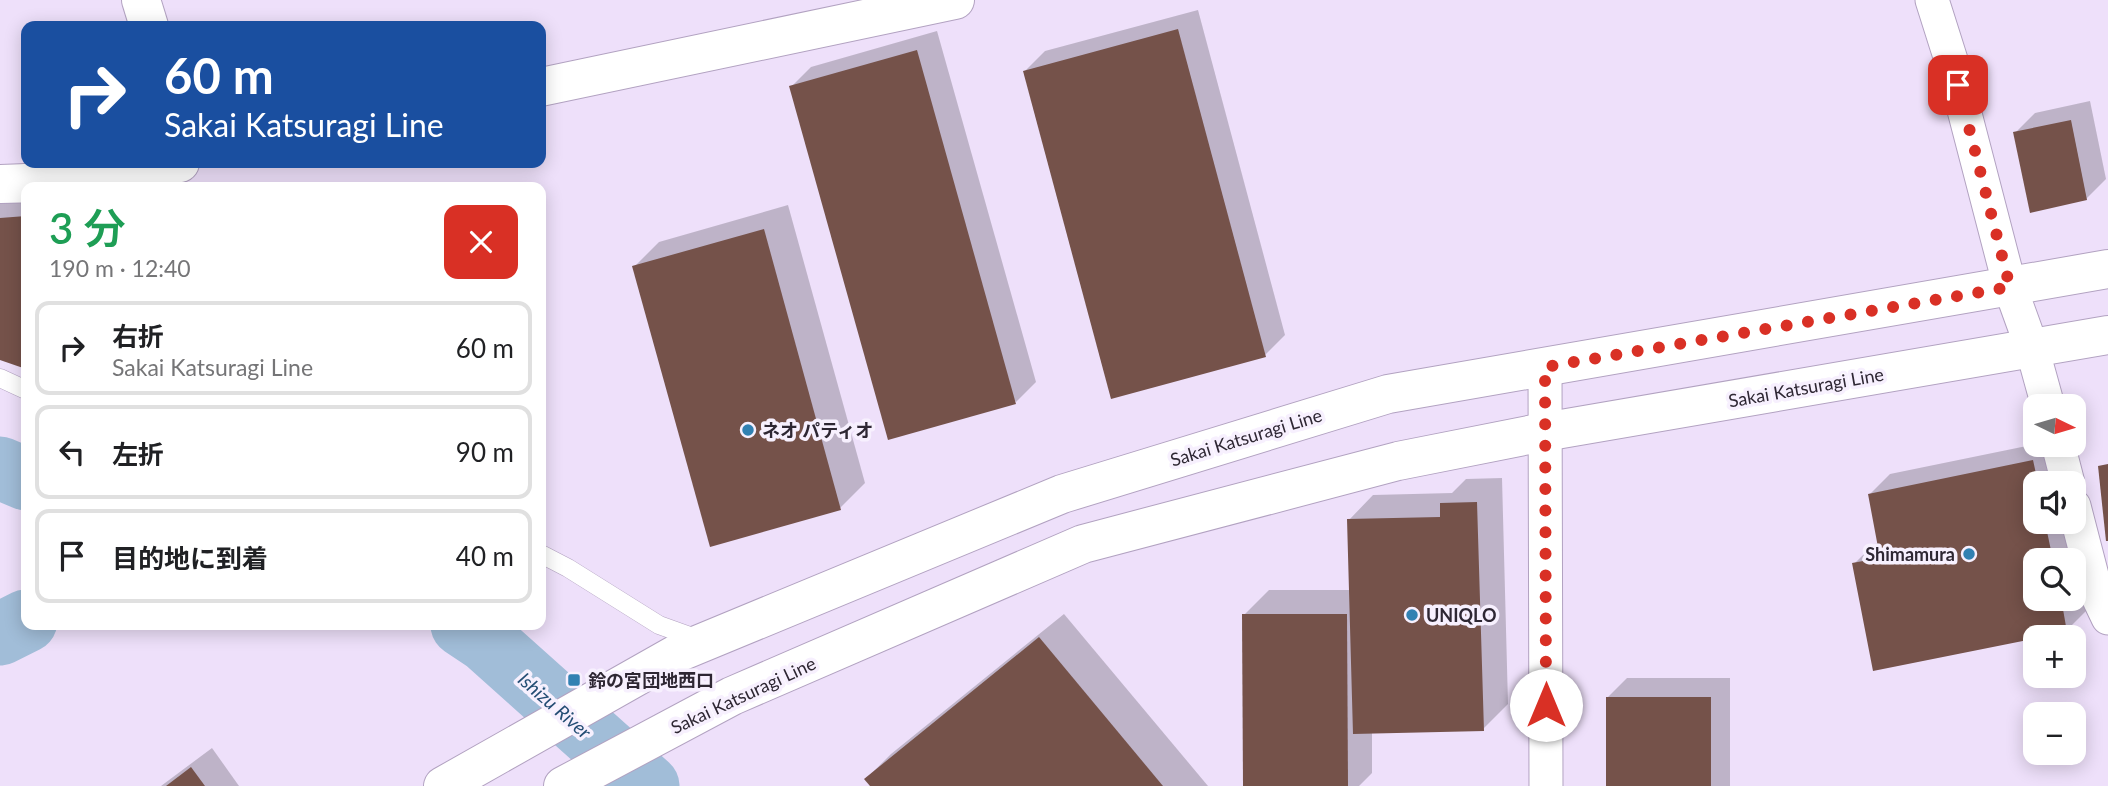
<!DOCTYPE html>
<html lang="ja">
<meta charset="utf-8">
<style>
:root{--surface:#fff;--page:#f6f6f6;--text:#202124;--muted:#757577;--line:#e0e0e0}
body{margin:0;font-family:Lato,"Noto Sans JP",sans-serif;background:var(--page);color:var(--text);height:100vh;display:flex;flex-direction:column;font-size:26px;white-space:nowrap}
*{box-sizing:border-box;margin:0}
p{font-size:23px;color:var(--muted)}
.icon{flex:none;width:38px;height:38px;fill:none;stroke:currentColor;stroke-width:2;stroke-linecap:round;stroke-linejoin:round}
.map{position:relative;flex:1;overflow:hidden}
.drawer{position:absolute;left:21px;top:182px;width:525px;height:448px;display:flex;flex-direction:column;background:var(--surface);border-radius:14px;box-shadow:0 4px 18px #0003}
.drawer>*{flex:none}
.hud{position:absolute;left:21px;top:21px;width:525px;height:147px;border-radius:14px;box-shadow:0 4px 18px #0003;background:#1a4fa0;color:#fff;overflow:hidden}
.needle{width:46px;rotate:95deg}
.tools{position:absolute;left:2023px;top:394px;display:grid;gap:14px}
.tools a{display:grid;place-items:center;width:63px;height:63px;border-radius:14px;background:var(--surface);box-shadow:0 4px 18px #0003;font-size:35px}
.pin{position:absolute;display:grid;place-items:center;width:60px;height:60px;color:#fff;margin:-30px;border-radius:14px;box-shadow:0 4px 10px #0006}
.me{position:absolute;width:77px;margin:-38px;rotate:0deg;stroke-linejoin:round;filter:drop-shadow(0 0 5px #0008)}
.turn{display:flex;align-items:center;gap:24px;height:147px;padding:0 28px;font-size:32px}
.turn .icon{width:91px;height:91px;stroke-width:2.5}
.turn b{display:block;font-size:49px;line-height:60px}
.round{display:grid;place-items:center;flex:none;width:74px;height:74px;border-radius:14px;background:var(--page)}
.head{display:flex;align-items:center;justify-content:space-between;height:119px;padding:0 28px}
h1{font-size:42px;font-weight:600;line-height:52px;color:#1e9e55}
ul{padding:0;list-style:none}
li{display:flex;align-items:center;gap:21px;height:94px;margin:0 14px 10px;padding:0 14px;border:4px solid var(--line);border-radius:14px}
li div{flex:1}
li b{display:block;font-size:26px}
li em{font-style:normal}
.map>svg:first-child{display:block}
.shadow{fill:#0003;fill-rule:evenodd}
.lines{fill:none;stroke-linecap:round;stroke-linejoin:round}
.river{stroke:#a1bdd8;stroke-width:63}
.building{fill:#75524a}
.service-casing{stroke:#b2a2c1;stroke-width:19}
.minor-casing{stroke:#b2a2c1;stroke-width:35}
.tertiary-casing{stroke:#b2a2c1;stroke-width:40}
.primary-casing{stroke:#b2a2c1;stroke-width:40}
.service{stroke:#fff;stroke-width:18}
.minor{stroke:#fff;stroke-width:33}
.tertiary{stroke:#fff;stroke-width:38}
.primary{stroke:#fff;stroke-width:38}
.route{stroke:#d93025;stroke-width:12;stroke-dasharray:0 21.6}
.poi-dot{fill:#3181b2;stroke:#f7f0fe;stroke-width:2.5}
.labels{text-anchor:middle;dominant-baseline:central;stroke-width:7;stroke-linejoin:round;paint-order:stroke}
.street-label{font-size:18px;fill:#2e2733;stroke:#f7f0fe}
.poi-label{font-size:18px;font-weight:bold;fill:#2e2733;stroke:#f7f0fe;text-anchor:start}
.water-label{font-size:19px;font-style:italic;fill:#244d74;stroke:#f7f0fe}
</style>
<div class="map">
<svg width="2108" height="786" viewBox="0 0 2108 786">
<rect width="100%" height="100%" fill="#eee0fa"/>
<!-- shadow -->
<g class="shadow">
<polygon points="1198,10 1285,335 1265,355 1025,71 1045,51"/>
<polygon points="937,31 1036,382 1016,402 791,87 811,67"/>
<polygon points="2090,101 2106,179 2086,199 2015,133 2035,113"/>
<polygon points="26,199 26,367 0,358 0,201"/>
<polygon points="788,205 865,483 840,508 634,267 659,242"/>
<path d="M2036,444H2054L2061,483H2035V522H2069L2087,610L2067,630L1854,564L1874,544L1879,543L1870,494L1890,474ZM2035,560H2074V598H2035Z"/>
<polygon points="1502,478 1508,704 1483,729 1372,732 1372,773 1359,786 1244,786 1244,615 1269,590 1351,590 1349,520 1373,495 1452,493 1466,479"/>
<polygon points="1064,614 1208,786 872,786 866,779 891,754"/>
<polygon points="1627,678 1730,678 1730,786 1607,786 1607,698"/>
<polygon points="212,748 239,786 161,786"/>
</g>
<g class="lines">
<!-- river -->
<g class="river">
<polyline points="0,468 26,479"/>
<polyline points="462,625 486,641 648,786"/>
<polyline points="0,634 26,621"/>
</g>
</g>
<!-- building -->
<g class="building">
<polygon points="1178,29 1266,357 1111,399 1023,71"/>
<polygon points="917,50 1016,404 888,440 789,86"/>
<polygon points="2071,120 2087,200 2030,213 2013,132"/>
<polygon points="26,216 26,369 0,360 0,218"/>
<polygon points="764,229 841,510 710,547 632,266"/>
<polygon points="2033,460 2038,483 2035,483 2035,522 2045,522 2053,560 2035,560 2035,598 2061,598 2067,632 1873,671 1852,563 1880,558 1868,494"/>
<polygon points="2108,464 2108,541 2106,541 2098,466"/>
<polygon points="1477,502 1484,731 1353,734 1347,519 1440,517 1440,503"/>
<polygon points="1242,614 1347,614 1348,786 1243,786"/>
<polygon points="1039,637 1163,786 870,786 864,779"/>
<rect x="1606" y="697" width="105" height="89"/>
<polygon points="191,767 205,786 166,786"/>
</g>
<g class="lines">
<!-- service casing -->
<g class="service-casing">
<g id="service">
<polyline points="0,378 26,390"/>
<polyline points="541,554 568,568 659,625 698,639"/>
</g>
</g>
<!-- minor casing -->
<g class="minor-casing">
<g id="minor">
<polyline points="1932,0 1951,60 2010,287 2032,348 2048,406"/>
<polyline points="1545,367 1546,786"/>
<polyline points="2058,444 2068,483"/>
<polyline points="2074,506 2097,595 2108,618"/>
</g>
</g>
<!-- tertiary casing -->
<g class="tertiary-casing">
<g id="tertiary">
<polyline points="141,0 149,26"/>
<polyline points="541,87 955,0"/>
<path d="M0,184C61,183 120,173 180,163"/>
</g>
</g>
<!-- primary casing -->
<g class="primary-casing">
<g id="primary">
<polyline points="443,786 680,652 1062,494 1388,394 2108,269"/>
<polyline points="563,786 732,696 1083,544 1398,461 1544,432 2108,335"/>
</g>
</g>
<!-- service -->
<use href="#service" class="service"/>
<!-- minor -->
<use href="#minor" class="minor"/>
<!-- tertiary -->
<use href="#tertiary" class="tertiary"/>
<!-- primary -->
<use href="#primary" class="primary"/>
</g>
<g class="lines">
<!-- route -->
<polyline class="route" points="1546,705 1545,367 2010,287 1958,85"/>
</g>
<!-- markers -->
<g class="poi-dot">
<circle cx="748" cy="430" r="7"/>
<circle cx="1969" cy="554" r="7"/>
<circle cx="1412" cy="615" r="7"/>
<rect x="567" y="673" width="14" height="14" rx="3.5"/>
</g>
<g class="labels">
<!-- street labels -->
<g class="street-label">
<text transform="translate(1806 387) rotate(-10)">Sakai Katsuragi Line</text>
<text transform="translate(1246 437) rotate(-17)">Sakai Katsuragi Line</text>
<text transform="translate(743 695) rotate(-25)">Sakai Katsuragi Line</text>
</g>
<!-- poi labels -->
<g class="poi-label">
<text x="762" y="430">ネオ パティオ</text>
<text x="1955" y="554" text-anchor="end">Shimamura</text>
<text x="1426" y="615">UNIQLO</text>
<text x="588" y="680">鈴の宮団地西口</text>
</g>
<!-- water labels -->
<g class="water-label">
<text transform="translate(555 705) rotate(41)">Ishizu River</text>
</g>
</g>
</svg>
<div class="tools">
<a><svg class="needle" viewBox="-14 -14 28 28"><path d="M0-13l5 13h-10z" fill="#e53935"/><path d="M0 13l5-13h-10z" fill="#757577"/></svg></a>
<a><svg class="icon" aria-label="sound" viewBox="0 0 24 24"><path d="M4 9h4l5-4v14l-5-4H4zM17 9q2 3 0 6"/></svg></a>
<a><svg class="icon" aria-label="search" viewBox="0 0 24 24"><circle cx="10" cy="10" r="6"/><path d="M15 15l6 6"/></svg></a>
<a>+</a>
<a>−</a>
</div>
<div class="pin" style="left:1958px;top:85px;background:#d93025"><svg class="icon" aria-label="arrive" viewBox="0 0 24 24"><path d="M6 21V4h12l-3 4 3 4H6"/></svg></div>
<svg class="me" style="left:1546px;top:705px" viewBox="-20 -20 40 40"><circle r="19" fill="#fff"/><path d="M0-13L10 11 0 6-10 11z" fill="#d93025"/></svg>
<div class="hud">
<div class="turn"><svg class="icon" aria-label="right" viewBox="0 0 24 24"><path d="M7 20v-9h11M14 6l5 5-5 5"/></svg><div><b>60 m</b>Sakai Katsuragi Line</div></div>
</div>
<section class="drawer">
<div class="head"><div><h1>3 分</h1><p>190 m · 12:40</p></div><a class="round" style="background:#d93025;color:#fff"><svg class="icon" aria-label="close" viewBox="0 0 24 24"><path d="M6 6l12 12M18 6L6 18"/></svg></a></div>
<ul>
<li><svg class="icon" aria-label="right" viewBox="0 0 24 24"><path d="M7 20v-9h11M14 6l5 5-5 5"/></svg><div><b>右折</b><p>Sakai Katsuragi Line</p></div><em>60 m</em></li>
<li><svg class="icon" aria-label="left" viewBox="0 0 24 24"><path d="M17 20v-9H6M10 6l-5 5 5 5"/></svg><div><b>左折</b></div><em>90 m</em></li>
<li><svg class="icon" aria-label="arrive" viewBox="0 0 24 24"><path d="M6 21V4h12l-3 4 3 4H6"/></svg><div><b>目的地に到着</b></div><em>40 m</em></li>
</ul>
</section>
</div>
